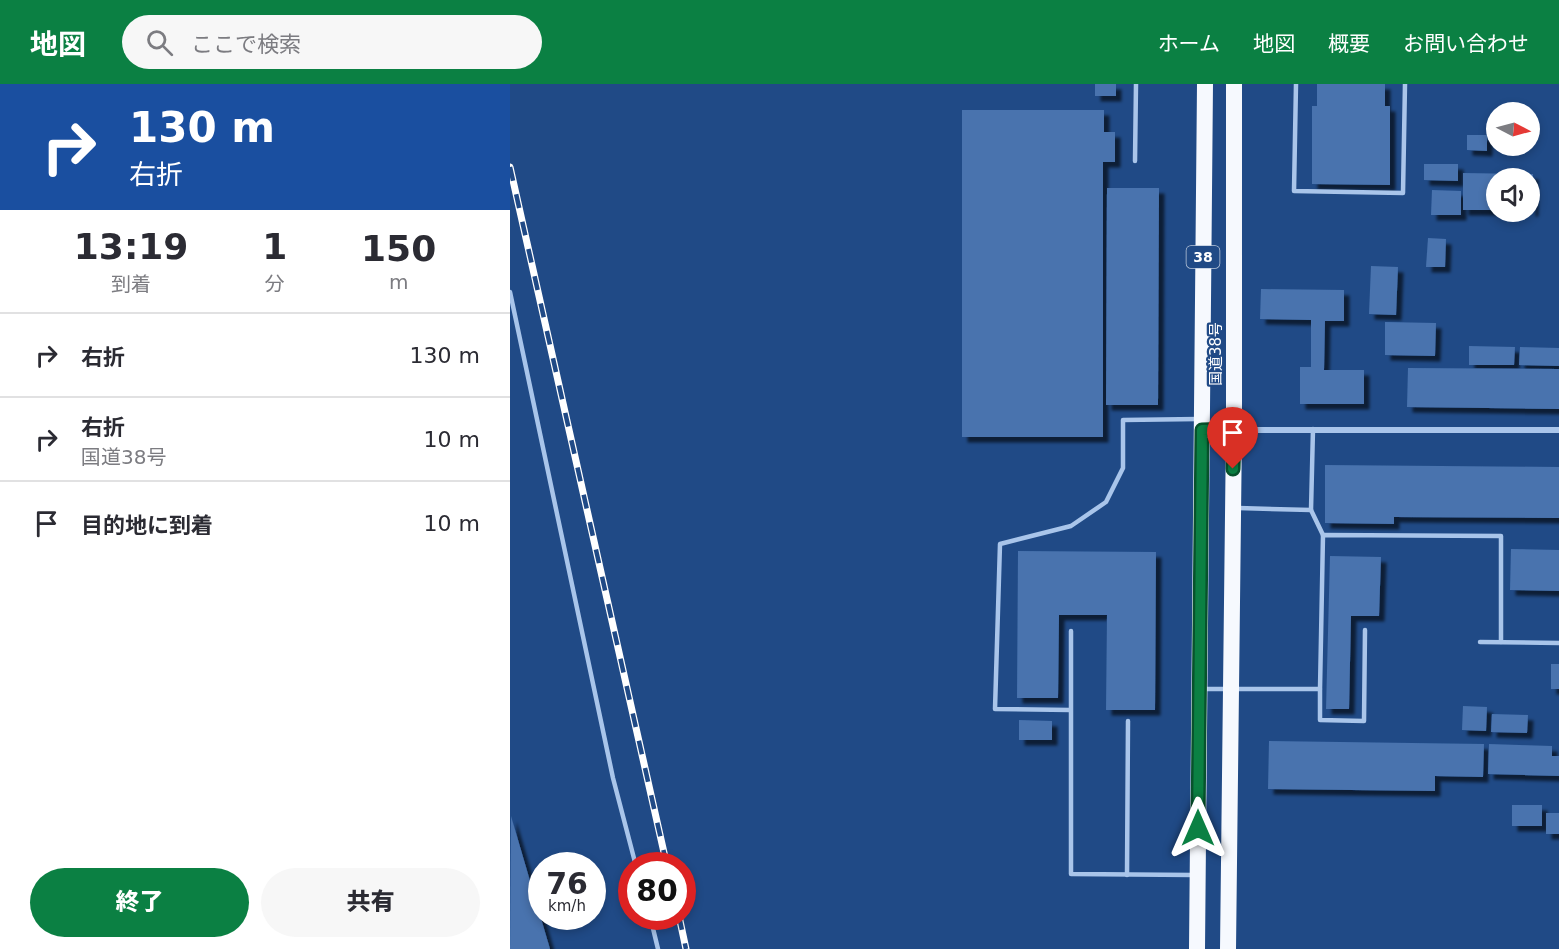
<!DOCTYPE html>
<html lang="ja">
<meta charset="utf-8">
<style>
:root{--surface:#fff;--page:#f7f7f7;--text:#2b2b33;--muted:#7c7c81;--line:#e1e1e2;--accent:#0b8043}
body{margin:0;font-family:"DejaVu Sans","Noto Sans JP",sans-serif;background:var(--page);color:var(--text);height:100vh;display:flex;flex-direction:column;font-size:22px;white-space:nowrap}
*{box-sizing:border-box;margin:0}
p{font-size:20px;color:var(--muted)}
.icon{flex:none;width:33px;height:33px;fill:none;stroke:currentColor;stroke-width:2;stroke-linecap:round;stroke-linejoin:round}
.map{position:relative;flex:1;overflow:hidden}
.sheet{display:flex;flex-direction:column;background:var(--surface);width:510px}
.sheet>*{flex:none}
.top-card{background:#1a4fa0;color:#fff;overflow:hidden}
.needle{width:39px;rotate:96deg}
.fabs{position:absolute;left:976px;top:18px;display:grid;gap:12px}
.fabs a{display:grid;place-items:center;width:54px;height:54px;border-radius:50%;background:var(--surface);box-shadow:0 3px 9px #0003;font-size:30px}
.speed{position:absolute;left:18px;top:768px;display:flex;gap:12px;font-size:30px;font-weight:700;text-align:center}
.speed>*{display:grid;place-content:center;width:78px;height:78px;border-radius:50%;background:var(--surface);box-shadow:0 3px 9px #0003;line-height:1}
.speed small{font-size:15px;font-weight:400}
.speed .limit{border:9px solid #d22;background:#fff;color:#111}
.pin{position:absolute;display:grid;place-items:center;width:51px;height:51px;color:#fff;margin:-62px -26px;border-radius:50% 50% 50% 0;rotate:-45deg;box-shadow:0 0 6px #0007}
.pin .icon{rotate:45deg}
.me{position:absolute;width:66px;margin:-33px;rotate:0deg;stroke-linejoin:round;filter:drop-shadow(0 0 4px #0008)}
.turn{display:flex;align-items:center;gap:21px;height:126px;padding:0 30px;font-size:27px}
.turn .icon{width:78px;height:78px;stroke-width:2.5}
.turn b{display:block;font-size:42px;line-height:51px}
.eta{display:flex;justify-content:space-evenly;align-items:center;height:102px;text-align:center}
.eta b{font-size:36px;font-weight:800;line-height:42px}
.action{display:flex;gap:12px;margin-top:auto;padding:12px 30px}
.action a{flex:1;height:69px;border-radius:36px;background:var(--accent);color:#fff;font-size:24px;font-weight:800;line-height:69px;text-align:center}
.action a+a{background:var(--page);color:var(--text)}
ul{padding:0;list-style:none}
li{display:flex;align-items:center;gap:18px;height:84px;padding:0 30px;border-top:2px solid var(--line)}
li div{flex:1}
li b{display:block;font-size:22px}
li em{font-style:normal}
header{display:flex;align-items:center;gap:36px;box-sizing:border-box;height:84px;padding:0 30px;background:var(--accent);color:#fff}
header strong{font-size:28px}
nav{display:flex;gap:33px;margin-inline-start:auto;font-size:21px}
.search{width:420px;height:54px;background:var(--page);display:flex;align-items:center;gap:15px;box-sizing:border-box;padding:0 21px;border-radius:33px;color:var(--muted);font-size:22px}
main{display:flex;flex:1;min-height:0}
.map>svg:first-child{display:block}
.building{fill:#4873ae;filter:url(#shadow)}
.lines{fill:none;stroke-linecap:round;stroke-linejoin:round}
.service{stroke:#a9c5ea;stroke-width:4.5}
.minor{stroke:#a9c5ea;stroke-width:6}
.trunk{stroke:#f6f9fe;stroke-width:16}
.rail-casing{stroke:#fff;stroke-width:7}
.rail{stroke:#204a86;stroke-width:4.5;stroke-dasharray:14;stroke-linecap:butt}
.route-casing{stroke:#07532c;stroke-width:15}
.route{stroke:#0b8043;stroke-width:10}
.labels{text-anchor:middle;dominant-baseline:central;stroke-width:4.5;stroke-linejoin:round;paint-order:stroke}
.shield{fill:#204a86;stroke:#bcc9db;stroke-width:1.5}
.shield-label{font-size:14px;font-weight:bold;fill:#fff}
.street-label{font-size:15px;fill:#fff;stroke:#204a86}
</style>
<header>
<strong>地図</strong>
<div class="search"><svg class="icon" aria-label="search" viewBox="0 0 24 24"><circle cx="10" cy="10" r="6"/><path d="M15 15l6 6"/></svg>ここで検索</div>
<nav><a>ホーム</a><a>地図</a><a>概要</a><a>お問い合わせ</a></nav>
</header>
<main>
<section class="sheet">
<div class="top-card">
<div class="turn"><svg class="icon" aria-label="right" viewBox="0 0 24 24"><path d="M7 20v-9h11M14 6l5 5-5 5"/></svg><div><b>130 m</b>右折</div></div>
</div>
<div class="eta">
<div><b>13:19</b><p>到着</p></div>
<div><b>1</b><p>分</p></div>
<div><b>150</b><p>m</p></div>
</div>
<ul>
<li><svg class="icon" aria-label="right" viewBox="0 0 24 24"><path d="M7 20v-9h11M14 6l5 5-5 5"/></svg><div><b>右折</b></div><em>130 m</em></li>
<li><svg class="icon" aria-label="right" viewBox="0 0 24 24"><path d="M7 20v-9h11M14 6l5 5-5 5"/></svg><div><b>右折</b><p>国道38号</p></div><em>10 m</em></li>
<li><svg class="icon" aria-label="arrive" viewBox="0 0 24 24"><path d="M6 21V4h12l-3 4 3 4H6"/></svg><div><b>目的地に到着</b></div><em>10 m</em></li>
</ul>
<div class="action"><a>終了</a><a>共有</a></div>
</section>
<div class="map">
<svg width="1049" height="865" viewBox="0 0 1049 865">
<defs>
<filter id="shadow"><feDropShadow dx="5.5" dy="5.5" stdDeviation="1.5" flood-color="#0009"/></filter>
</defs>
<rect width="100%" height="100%" fill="#204a86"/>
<!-- building -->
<g class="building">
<rect x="585" y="0" width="21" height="12"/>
<polygon points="807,0 875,0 875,22 880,22 880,101 802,100 802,22 807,22"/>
<polygon points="452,26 594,26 594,48 605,48 605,78 593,78 593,353 452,353"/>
<polygon points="957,51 977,51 977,67 957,66"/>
<polygon points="914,80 948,80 948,97 914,96"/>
<polygon points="953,89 1023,90 1023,127 1020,127 1020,94 987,94 987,126 953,126"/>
<polygon points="597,104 649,104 648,321 596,321"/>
<polygon points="922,106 951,107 951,131 921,131"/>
<polygon points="918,154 936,155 935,183 916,183"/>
<polygon points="861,182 888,183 886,231 859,230"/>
<polygon points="751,205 834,206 834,237 815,237 814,286 854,286 854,320 790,320 790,283 801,283 801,236 750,235"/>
<polygon points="875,238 926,239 925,272 875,271"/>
<polygon points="959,262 1005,263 1004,281 959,281"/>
<polygon points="1010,263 1049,264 1049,282 1009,281"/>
<polygon points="898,284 1049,285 1049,325 897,323"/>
<polygon points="815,381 1049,383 1049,434 884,433 884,440 815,439"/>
<polygon points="1001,465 1049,466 1049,507 1000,506"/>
<polygon points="508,467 646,468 645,626 596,626 597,531 549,531 548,614 507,614"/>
<polygon points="820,472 871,473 869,532 841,532 839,625 816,625"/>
<rect x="1041" y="580" width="8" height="25"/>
<polygon points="953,622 977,623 976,647 952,646"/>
<polygon points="982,630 1018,631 1017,649 981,648"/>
<polygon points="509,636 542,637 542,656 509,656"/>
<polygon points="759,657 974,660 973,693 925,692 925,707 758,705"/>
<polygon points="979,660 1042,662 1042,672 1049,672 1049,692 978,690"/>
<rect x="1002" y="721" width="30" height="21"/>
<rect x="1036" y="729" width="13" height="21"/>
<polygon points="1,732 40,865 0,865"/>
</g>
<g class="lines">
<!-- service -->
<g class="service">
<polyline points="786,0 784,107 893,109 895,0"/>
<polyline points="625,77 626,0"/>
<polyline points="0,208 103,694 126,782"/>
<polyline points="728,424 801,426 803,345"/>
<polyline points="801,426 813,451"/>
<polyline points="561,547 561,790 683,791"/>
<polyline points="970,558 1049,559"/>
<polyline points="693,605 718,605"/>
<polyline points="726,605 810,605 813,451 991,452 991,558"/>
<polyline points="810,605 810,636 854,637 855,546"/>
<polyline points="560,626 485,625 490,460 561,442 596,418 613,384 613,336 689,335"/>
<polyline points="617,791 618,637"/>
<polyline points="140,832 148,865"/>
</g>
<!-- minor -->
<polyline class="minor" points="693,346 1049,346"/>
<!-- trunk -->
<g class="trunk">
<polyline points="687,865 695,0"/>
<polyline points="718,865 724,345 724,0"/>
</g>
<!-- rail casing -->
<g class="rail-casing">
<g id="rail">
<polyline points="0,83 157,782"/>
<polyline points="169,832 176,865"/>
</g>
</g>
<!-- rail -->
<use href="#rail" class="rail"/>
</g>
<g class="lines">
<!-- route casing -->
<g class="route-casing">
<polyline id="route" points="688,744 692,346 724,345 723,385"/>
</g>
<!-- route -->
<use href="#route" class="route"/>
</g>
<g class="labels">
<!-- shield labels -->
<rect class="shield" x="676.5" y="162" width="33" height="22" rx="4.5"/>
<g class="shield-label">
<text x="693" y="173">38</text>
</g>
<!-- street labels -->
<g class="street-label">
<text transform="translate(706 270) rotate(-90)">国道38号</text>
</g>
</g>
</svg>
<div class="fabs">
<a><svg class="needle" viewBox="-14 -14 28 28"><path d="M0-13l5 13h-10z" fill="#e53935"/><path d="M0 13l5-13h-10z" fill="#7c7c81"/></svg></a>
<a><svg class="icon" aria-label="sound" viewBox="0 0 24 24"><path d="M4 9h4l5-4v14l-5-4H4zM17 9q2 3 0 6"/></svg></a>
</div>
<div class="speed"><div>76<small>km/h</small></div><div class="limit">80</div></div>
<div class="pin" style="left:723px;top:385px;background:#d93025"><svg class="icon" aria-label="arrive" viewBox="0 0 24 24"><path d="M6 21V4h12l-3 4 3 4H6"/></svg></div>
<svg class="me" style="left:688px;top:744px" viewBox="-20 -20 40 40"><path d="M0-17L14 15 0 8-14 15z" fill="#0b8043" stroke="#fff" stroke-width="4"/></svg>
</div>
</main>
